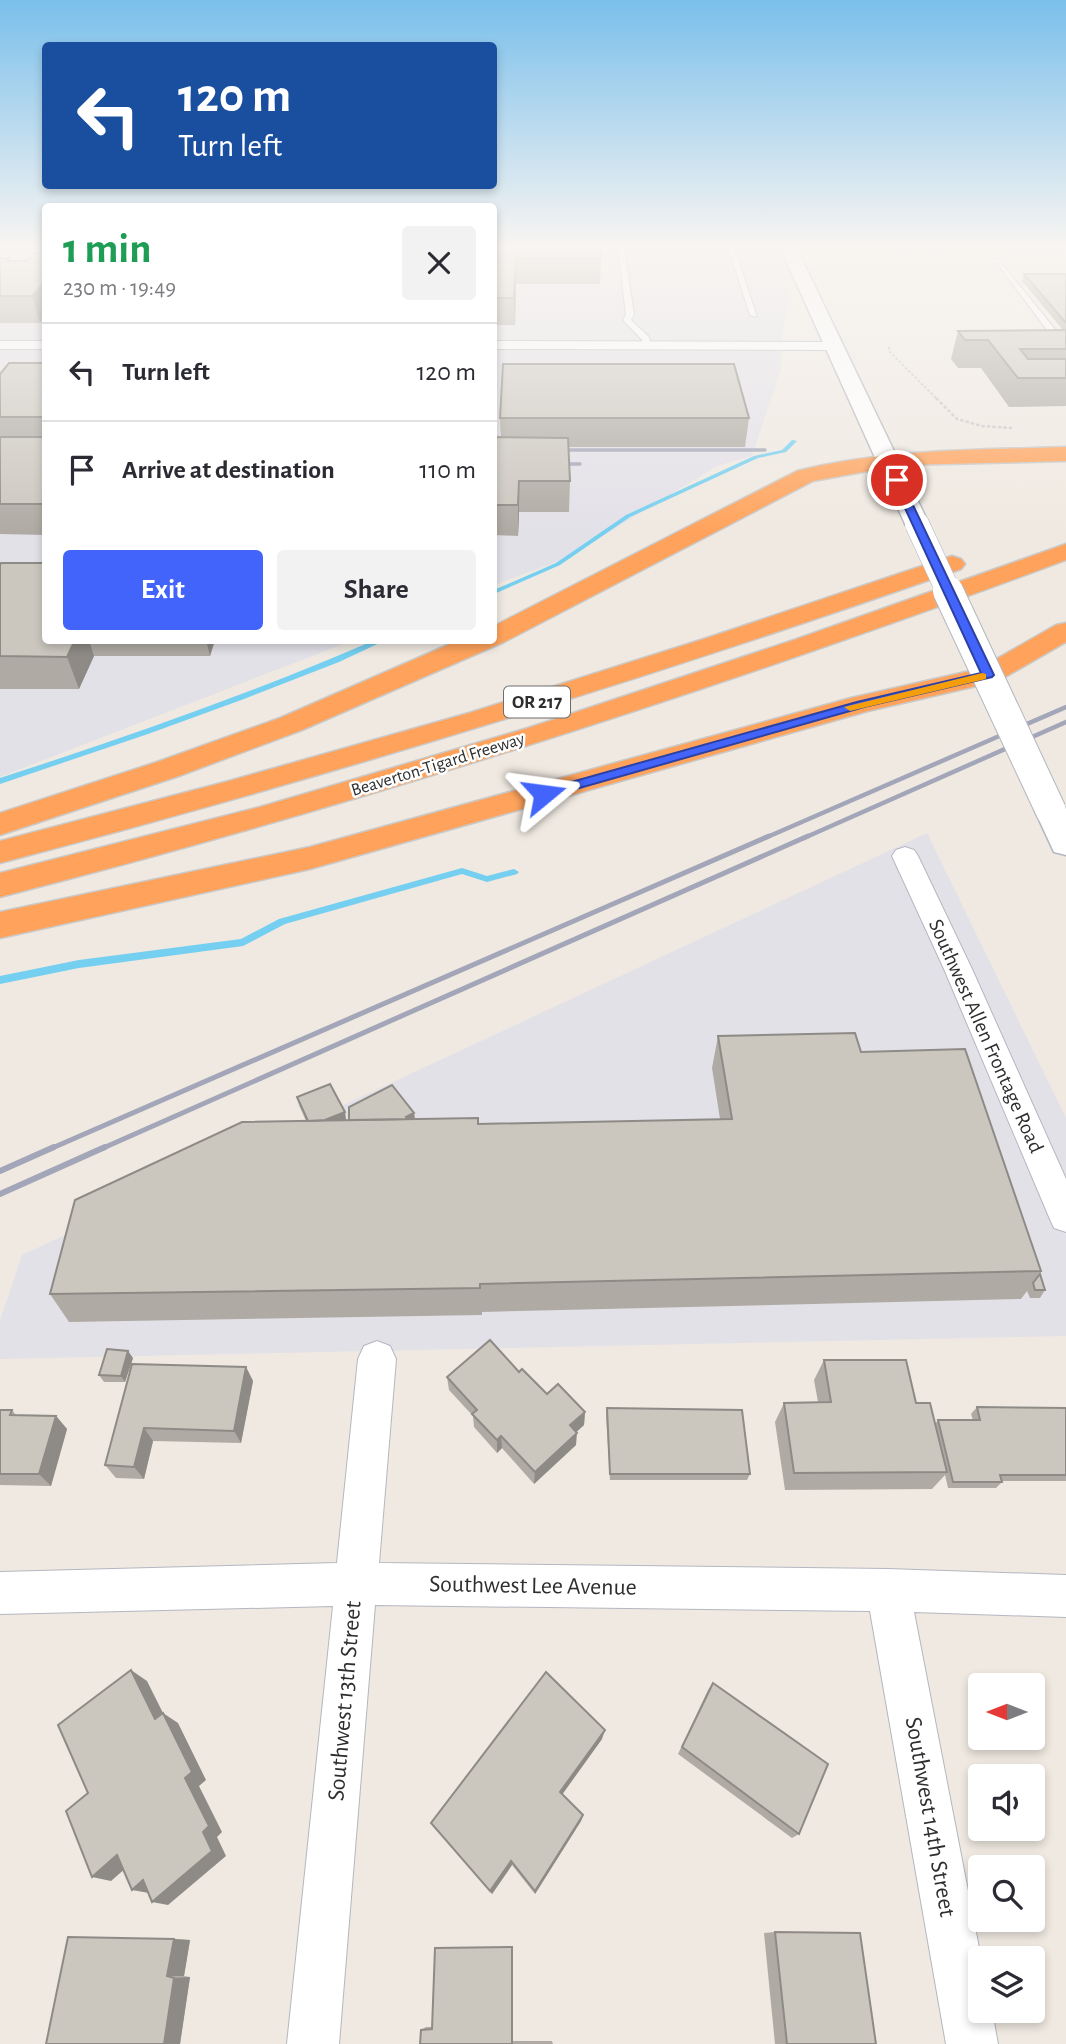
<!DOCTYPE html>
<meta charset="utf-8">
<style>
:root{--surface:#fff;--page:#f2f2f3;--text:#2b2b33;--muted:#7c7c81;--line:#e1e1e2;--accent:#4264fb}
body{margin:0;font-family:"Alegreya Sans",sans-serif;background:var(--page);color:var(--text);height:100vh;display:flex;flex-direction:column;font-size:26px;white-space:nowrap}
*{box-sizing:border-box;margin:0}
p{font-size:23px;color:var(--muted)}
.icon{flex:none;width:38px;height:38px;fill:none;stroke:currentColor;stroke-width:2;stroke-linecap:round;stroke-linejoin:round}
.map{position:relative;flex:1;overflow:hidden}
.details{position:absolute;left:42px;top:203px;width:455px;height:441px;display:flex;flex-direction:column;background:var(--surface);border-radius:7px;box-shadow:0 4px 10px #0003}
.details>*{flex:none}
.hud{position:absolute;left:42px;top:42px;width:455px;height:147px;border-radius:7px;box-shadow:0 4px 10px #0003;background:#1a4fa0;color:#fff;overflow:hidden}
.needle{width:46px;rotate:270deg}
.fabs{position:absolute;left:968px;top:1673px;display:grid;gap:14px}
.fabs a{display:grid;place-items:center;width:77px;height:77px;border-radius:7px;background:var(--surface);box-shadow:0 4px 10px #0003;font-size:35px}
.pin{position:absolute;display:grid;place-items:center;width:60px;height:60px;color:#fff;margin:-30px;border:4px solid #fff;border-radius:50%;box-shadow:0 2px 7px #0007}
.me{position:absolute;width:77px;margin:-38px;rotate:74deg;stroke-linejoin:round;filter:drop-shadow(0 0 5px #0008)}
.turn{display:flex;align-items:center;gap:24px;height:147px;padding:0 21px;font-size:32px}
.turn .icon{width:91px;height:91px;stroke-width:2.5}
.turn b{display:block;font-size:49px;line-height:60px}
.round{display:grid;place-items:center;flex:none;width:74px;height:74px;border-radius:7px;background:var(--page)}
.summary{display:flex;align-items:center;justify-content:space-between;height:119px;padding:0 21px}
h1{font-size:42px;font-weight:700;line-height:52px;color:#1e9e55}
.button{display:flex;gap:14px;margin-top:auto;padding:14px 21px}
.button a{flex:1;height:80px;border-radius:7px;background:var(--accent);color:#fff;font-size:28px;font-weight:700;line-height:80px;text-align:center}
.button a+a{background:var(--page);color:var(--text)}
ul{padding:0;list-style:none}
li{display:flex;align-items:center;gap:21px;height:98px;padding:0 21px;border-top:2px solid var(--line)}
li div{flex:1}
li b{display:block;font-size:26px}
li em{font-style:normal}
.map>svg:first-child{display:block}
.industrial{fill:#e3e1e8}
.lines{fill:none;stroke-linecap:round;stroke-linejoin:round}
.stream{fill:#75cff0;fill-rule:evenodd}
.lane-casing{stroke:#b4b7c1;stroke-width:2}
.street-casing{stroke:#b4b7c1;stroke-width:2}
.secondary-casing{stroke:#b4b7c1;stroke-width:3}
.highway-casing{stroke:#c9c9c9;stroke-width:3}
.path-far1{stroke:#c9c9c9;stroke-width:2;stroke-dasharray:2.5 2;stroke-linecap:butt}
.path{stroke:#c9c9c9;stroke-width:2.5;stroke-dasharray:3.5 2;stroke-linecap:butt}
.lane{fill:#fff;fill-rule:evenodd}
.street{fill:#fff;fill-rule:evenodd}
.secondary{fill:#fff;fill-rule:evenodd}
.highway{fill:#ffa35c;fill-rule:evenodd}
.rail-far3{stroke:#a3a6b8;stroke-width:3.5}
.rail-far2{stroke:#a3a6b8;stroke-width:4.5}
.rail-far1{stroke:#a3a6b8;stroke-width:5}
.rail{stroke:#a3a6b8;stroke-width:6}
.secondary-bridge-far1-casing{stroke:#b4b7c1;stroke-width:25;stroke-linecap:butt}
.secondary-bridge-casing{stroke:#b4b7c1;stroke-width:32;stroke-linecap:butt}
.secondary-bridge-far1{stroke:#fff;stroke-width:24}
.secondary-bridge{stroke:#fff;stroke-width:30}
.wall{fill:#afaba4}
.shaded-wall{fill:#8e8b86}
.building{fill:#cbc7bf;stroke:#8e8b86;stroke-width:2}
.route{fill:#4264fb;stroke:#2b41a3;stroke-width:2}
.slow{fill:#f59e0b}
.labels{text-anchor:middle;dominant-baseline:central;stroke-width:5;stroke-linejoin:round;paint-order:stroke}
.far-street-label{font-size:18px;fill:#2e2e2e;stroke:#fff}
.shield{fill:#fff;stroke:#6d6d6d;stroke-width:2}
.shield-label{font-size:19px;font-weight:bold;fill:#2e2e2e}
.street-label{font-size:21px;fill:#2e2e2e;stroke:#fff}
.near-street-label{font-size:24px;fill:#2e2e2e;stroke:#fff}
</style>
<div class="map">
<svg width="1066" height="2044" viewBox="0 0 1066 2044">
<rect width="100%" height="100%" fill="#efe9e1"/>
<!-- industrial -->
<g class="industrial">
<polygon points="0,247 45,247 46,640 351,641 0,777"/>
<polygon points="494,247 770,247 792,301 788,301 781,346 781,369 752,456 717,466 565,559 494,585"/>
<polygon points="927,833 1066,1118 1066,1336 0,1359 0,1320 22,1255"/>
</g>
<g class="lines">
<!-- stream -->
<g class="stream">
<polygon points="792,440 797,441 786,452 758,458 630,517 560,565 494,594 494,590 556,563 626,515 754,456 782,450"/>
<path d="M375,640H386L339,662L244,699L148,734L0,784V778C127,737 253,693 375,640Z"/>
<polygon points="462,868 487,876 514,869 519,872 517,874 487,882 462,874 285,924 243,946 79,968 0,984 0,976 79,960 241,939 279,919"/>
</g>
<!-- lane casing -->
<g class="lane-casing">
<g id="lane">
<polygon points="618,247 624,247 634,315 631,320 649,337 651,348 645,348 642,340 623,320 626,315"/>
<polygon points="728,247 734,247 757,317 750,315"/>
<polygon points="891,247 898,247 901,256 897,256"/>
<polygon points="932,247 939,247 942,256 938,256"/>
<polygon points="994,259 998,259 1058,333 1066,336 1066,340 1052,337"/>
</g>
</g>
<!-- street casing -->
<g class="street-casing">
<g id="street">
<rect x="0" y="341" width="46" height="8"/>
<polygon points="494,341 834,342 841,346 834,350 494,349"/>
<polygon points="905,847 914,850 918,856 972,969 1066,1179 1066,1232 1054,1228 1049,1217 944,969 892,856 896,850"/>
<polygon points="377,1341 390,1346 396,1359 379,1563 888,1569 1066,1575 1066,1617 914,1612 981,1958 980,2011 992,2011 998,2044 946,2044 870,1611 375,1605 339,2044 287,2044 333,1606 0,1614 0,1572 337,1563 358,1359 364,1346"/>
</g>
</g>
<!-- secondary casing -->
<g class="secondary-casing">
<g id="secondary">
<polygon points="780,247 796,247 929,524 926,529 917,531 908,529 905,524"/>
<polygon points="1051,801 1062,804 1066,809 1066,855 1054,852 1035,811 1040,804"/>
</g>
</g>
<!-- highway casing -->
<g class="highway-casing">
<g id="highway">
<path d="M1066,447V461L902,465L813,481L504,642L302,730L179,776L0,835V813L157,762L280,718L459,640H494V626L797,471C886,449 975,450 1066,447Z"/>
<path d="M1066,544V560C716,690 362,804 0,897V873L260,807L528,728L794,640Z"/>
<path d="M952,556L961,559L965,564L961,569C644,680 324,778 0,863V841L229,781L469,713L707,638Z"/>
<polygon points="1066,623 1066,642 998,681 868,711 310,869 0,938 0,912 310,847 851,698 979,669 1056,625"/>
</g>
</g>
<!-- path-far1 -->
<polyline class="path-far1" points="889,347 889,351 938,400"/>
<!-- path -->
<polyline class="path" points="936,398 957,419 982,426 1012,428"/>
<!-- lane -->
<use href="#lane" class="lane"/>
<!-- street -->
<use href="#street" class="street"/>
<!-- secondary -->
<use href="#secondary" class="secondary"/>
<!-- highway -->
<use href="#highway" class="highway"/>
<!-- rail-far3 -->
<g class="rail-far3">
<polyline points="549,450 765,450"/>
<polyline points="549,464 580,464"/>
</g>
<!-- rail-far2 -->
<g class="rail-far2">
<polyline points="765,838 1066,707"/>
<polyline points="804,838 1066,722"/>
</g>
<!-- rail-far1 -->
<g class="rail-far1">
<polyline points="50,1149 769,836"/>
<polyline points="101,1149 808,836"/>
</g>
<!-- rail -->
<g class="rail">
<polyline points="0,1171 54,1147"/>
<polyline points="0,1194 105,1147"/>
</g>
<!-- secondary-bridge-far1 casing -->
<g class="secondary-bridge-far1-casing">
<polyline id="secondary-bridge-far1" points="917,524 949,593"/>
</g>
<!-- secondary-bridge casing -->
<g class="secondary-bridge-casing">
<polyline id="secondary-bridge" points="948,591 1051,811"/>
</g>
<!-- secondary-bridge-far1 -->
<use href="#secondary-bridge-far1" class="secondary-bridge-far1"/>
<!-- secondary-bridge -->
<use href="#secondary-bridge" class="secondary-bridge"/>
</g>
<!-- wall -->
<g class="wall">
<polygon points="494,247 601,258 600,284 516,284 515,325 494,325"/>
<polygon points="46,253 46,316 40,323 0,323 0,258 10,261 27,261"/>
<polygon points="1024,274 1066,274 1066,330 1063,330 1022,281"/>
<polygon points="1066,330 1066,406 1009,407 981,368 958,368 951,359 958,331"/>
<polygon points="46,363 46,535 0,534 0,374"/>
<polygon points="500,418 749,418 745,447 568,447 570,481 569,512 519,512 518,536 494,535 494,437 501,437"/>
<polygon points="0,565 46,640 215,640 210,656 94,656 79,689 0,689"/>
<polygon points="718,1036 861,1052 1041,1271 1040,1274 1045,1290 1040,1298 1030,1298 1027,1291 1021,1299 482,1312 482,1315 69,1322 50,1294 306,1121 299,1105 297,1097 345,1112 346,1120 414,1113 415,1119 478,1124 720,1119 712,1068"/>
<polygon points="133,1358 125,1382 104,1382 99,1375"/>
<polygon points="824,1360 916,1403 935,1424 938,1420 973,1420 971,1414 977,1407 1066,1408 1066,1481 1002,1481 1002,1482 996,1488 948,1488 945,1475 932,1489 785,1490 775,1422 784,1403 818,1402 814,1380"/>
<polygon points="132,1364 246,1367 253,1381 241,1443 153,1441 144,1479 116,1478 105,1465"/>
<polygon points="519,1372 547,1394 585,1412 584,1425 576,1432 576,1445 534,1484 502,1448 497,1453 474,1427 473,1416 449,1390 447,1377"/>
<polygon points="607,1408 750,1474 747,1480 610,1480 606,1415"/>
<polygon points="0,1410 12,1410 16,1415 56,1416 67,1429 51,1486 0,1485"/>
<polygon points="713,1683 799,1834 792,1838 678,1754 708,1690"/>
<polygon points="602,1739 562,1794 583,1815 581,1821 535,1894 512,1865 492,1894 431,1823"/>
<polygon points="775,1932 876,2044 775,2044 764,1933"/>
<polygon points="174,1939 190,1940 184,1976 190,1977 180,2044 46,2044"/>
<polygon points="512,1947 513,1947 513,2041 552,2041 553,2044 420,2044 421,2030 426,2027 432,2027"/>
</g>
<!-- shaded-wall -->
<g class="shaded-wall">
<polygon points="516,258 516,284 515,325 514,298"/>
<polygon points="46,280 46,316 40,323 32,296"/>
<polygon points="519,481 519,512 518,536 518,505"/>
<polygon points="75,640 89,640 94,656 79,689 67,657"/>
<polygon points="206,640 215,640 210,656"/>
<polygon points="345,1112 346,1121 311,1126"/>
<polygon points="414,1113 416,1130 406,1117"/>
<polygon points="128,1351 133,1358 125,1382 121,1376"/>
<polygon points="246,1367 253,1381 241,1443 234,1431"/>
<polygon points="585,1412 584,1425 570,1438 570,1425"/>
<polygon points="56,1416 67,1429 51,1486 39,1474"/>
<polygon points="144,1428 153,1441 144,1479 134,1467"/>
<polygon points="577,1433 576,1445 534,1484 535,1472"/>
<polygon points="501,1436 502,1448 497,1453 497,1440"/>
<polygon points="131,1670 147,1681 171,1729 155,1719"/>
<polygon points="163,1713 178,1723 206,1780 199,1786 222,1832 217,1837 226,1856 168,1905 152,1902 203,1832"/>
<polygon points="605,1730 602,1739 559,1799 560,1792"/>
<polygon points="583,1815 581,1821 535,1894 535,1891"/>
<polygon points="117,1855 135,1860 111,1881 92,1877"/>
<polygon points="511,1861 512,1865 492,1894 490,1891"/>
<polygon points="143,1880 149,1893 132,1890"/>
<polygon points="174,1939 190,1940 184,1976 167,1976"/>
<polygon points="512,1947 513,1947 513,2041 512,2044"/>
<polygon points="190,1977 180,2044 164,2044 174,1978"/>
</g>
<!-- building -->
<g class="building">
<polygon points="494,247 600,247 601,258 516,258 514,298 494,298"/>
<polygon points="34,253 46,253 46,280 32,296 0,296 0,258 9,258 6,261 27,261"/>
<polygon points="1024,274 1066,274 1066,322 1065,322"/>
<polygon points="1066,330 1066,349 1020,349 1028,359 1066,359 1066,378 1018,378 988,340 965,340 958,331"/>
<polygon points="9,363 46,363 46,417 0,417 0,374"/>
<polygon points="503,364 734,364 749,418 500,418"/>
<rect x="0" y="437" width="46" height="67"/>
<polygon points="494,437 568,438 570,481 519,481 518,505 494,505"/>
<polygon points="1,563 46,563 46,640 75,640 67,657 0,656 0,565"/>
<polygon points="855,1033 861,1052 965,1049 1041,1271 480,1284 480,1288 50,1294 75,1200 242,1122 478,1118 478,1124 732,1119 718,1036"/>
<polygon points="330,1084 345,1112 325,1120 308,1121 297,1097"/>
<polygon points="392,1085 414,1113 406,1117 407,1119 349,1120 349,1107"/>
<polygon points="1040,1274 1045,1290 1035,1290 1033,1283"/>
<polygon points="490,1340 519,1372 522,1369 547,1394 558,1384 585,1412 570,1425 577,1433 535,1472 501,1436 497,1440 472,1414 477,1410 447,1377"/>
<polygon points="107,1349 128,1351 121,1376 99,1375"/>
<polygon points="824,1360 906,1360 916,1403 930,1403 947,1472 794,1473 784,1403 831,1402"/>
<polygon points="132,1364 246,1367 234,1431 144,1428 134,1467 105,1465"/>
<polygon points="977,1407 1066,1408 1066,1475 1000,1475 1002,1482 953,1482 938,1420 980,1420"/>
<polygon points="607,1408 742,1410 750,1474 610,1474"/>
<polygon points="0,1410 12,1410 10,1415 56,1416 39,1474 0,1474"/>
<polygon points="131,1670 155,1719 163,1713 192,1772 185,1778 209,1826 203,1832 212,1851 152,1902 143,1880 132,1890 117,1855 92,1877 66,1811 88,1793 58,1725"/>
<polygon points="546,1672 605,1730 560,1792 583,1815 535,1891 511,1861 490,1891 431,1823"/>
<polygon points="713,1683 828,1764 799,1834 682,1747"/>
<polygon points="775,1932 860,1933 876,2044 787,2044"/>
<polygon points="68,1937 174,1939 167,1976 174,1978 164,2044 46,2044"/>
<polygon points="512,1947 512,2044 420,2044 421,2030 432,2029 435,1948"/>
</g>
<!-- sky -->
<linearGradient id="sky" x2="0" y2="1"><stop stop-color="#7abfeb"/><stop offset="0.46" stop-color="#f8f5f2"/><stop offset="1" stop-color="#f8f5f2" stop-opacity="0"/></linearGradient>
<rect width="1066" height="533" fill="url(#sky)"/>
<!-- route -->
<polygon class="route" points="897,477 901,480 994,675 992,677 864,707 548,797 539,797 539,791 857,702 981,673 892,480"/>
<!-- slow -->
<polygon class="slow" points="982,673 986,674 986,679 850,711 844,707"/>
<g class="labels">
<!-- far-street labels -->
<g class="far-street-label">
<text transform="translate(438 765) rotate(-17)">Beaverton-Tigard Freeway</text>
</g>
<!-- shield labels -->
<rect class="shield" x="504" y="686.5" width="66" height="31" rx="5"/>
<g class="shield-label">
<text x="537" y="702">OR 217</text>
</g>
<!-- street labels -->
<g class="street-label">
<text transform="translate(986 1036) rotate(66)">Southwest Allen Frontage Road</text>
</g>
<!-- near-street labels -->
<g class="near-street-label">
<text transform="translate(533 1586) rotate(1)">Southwest Lee Avenue</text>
<text transform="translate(345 1701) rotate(-85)">Southwest 13th Street</text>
<text transform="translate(930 1817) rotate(80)">Southwest 14th Street</text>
</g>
</g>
</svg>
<div class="fabs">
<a><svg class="needle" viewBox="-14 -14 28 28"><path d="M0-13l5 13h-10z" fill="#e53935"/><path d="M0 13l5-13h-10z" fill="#7c7c81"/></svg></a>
<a><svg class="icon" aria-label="sound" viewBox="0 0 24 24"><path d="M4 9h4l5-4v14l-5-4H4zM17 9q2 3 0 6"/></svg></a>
<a><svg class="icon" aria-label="search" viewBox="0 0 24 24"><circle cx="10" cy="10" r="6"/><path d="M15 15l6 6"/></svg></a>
<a><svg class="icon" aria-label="layers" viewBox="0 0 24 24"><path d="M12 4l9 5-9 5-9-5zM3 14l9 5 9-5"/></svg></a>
</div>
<div class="pin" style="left:897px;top:480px;background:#d93025"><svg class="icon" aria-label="arrive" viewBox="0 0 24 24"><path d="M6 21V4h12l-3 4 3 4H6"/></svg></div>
<svg class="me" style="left:544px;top:794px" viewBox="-20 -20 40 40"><path d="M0-17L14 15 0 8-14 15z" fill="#4264fb" stroke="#fff" stroke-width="4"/></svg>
<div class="hud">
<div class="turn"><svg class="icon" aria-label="left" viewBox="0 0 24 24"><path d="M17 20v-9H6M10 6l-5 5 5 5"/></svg><div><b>120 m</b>Turn left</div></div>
</div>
<section class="details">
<div class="summary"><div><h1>1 min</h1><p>230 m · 19:49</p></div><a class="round"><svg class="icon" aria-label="close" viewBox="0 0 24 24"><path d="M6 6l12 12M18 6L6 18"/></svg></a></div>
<ul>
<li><svg class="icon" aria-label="left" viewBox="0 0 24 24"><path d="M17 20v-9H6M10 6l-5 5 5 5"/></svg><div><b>Turn left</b></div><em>120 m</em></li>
<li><svg class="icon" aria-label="arrive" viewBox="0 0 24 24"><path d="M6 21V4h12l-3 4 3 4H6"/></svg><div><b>Arrive at destination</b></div><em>110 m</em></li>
</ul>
<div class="button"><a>Exit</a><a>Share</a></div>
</section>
</div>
